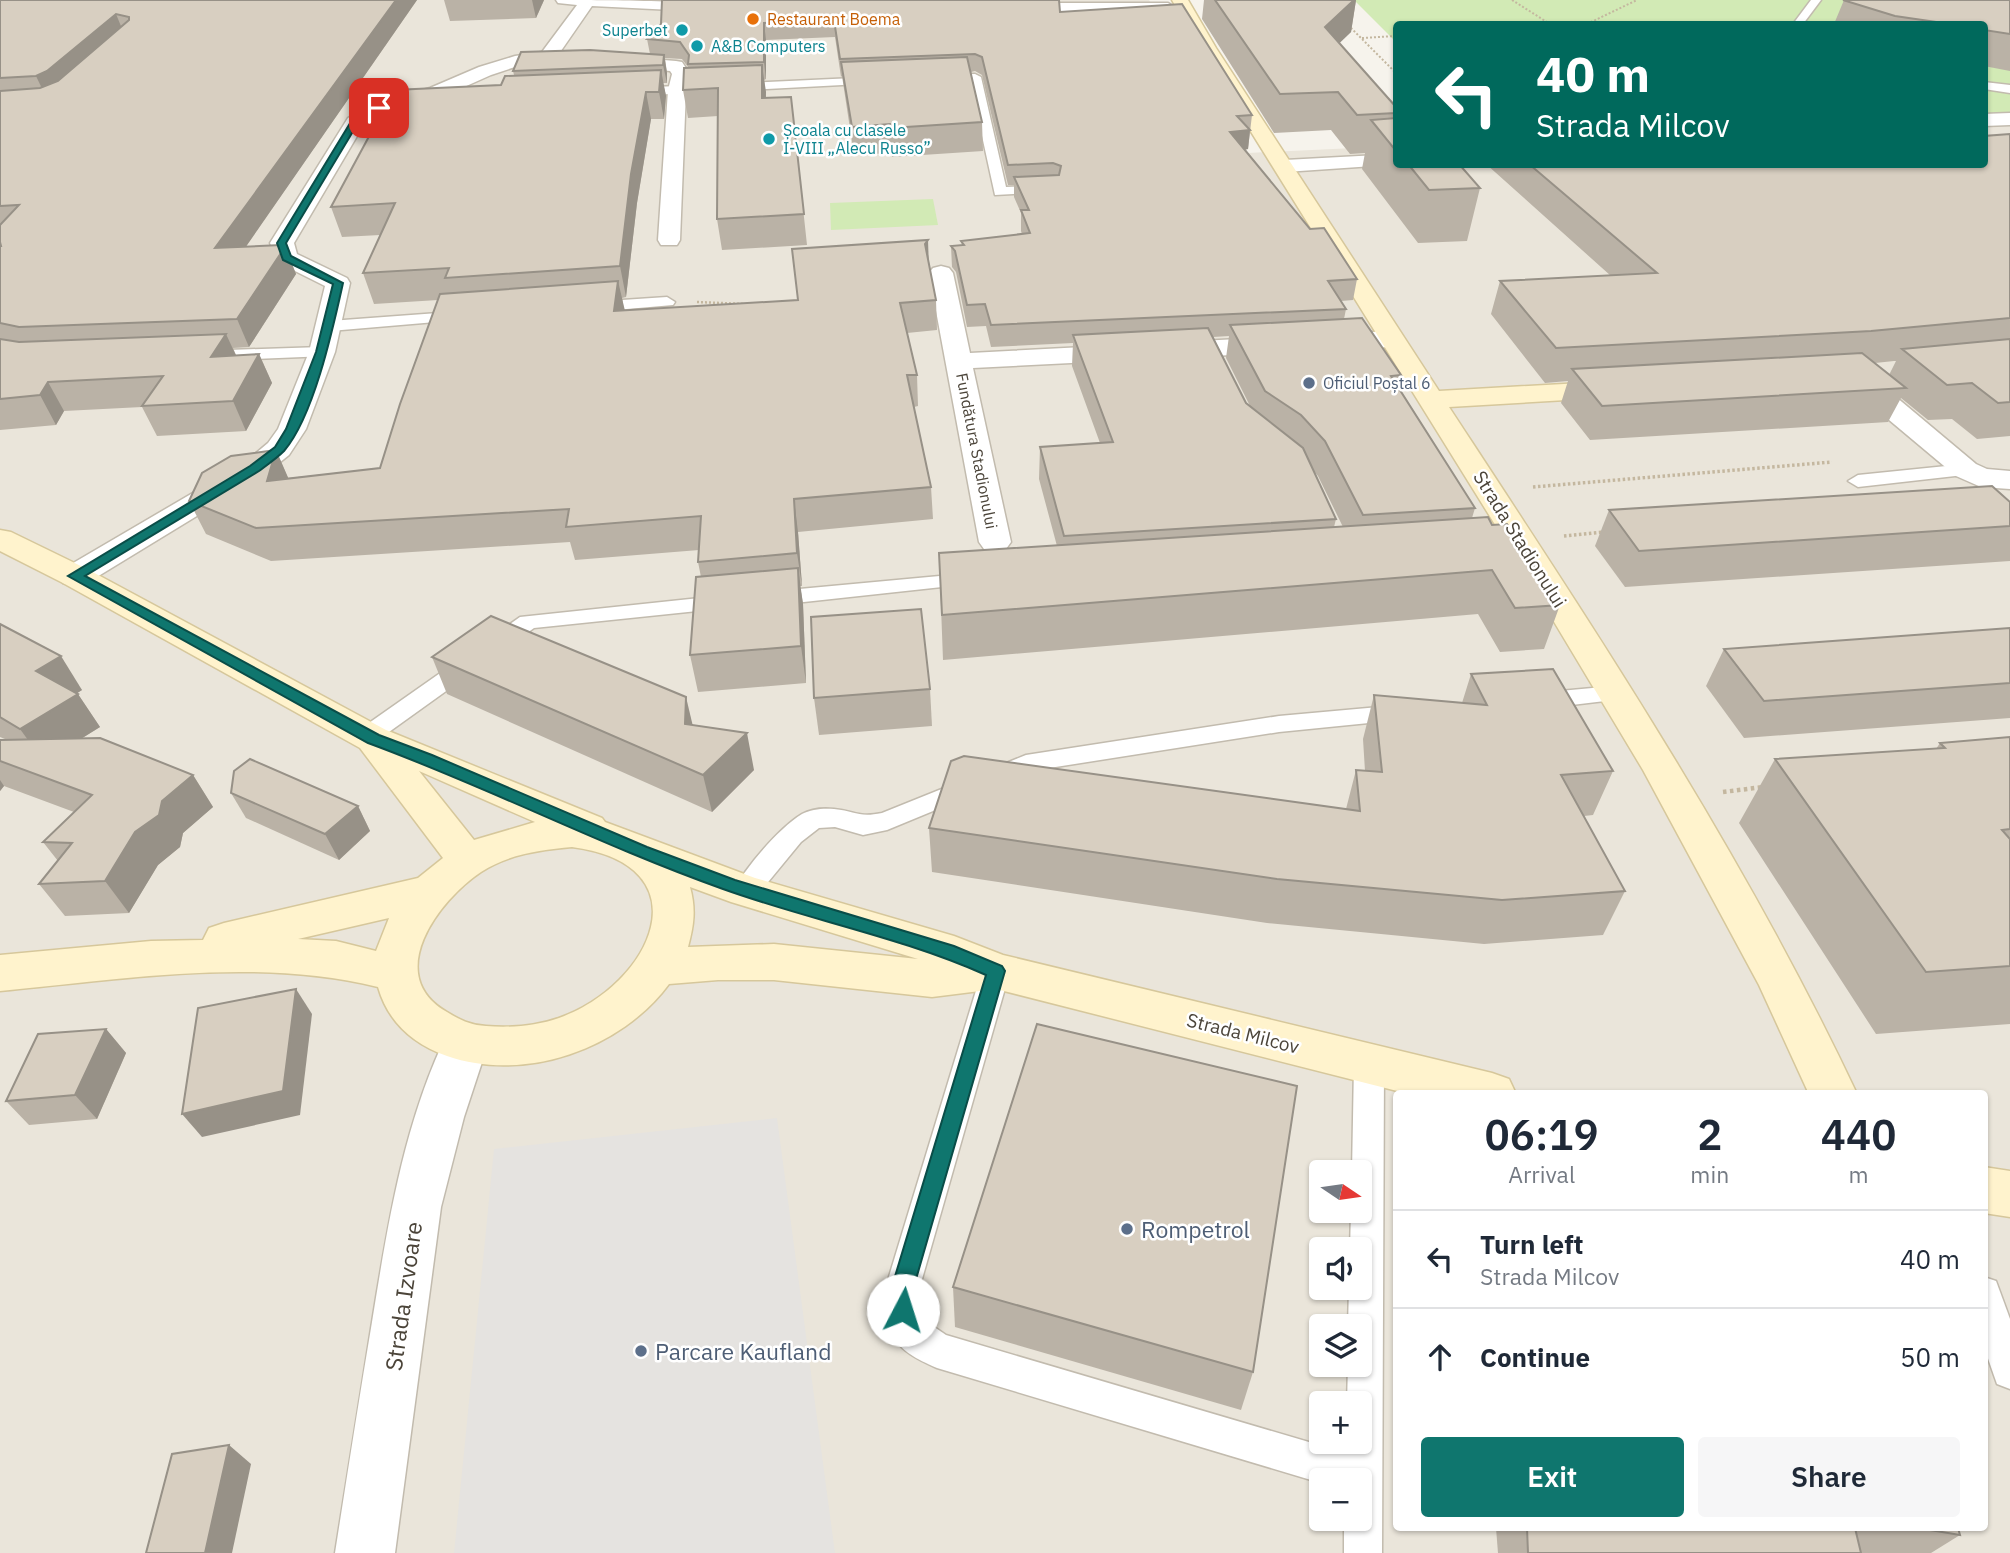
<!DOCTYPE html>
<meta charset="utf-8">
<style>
:root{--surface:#fff;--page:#f6f6f7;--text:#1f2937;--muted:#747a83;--line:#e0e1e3;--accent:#0f766e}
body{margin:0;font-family:"IBM Plex Sans",sans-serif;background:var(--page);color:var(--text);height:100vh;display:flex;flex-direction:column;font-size:26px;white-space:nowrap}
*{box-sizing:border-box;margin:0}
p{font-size:23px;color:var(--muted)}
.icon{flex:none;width:38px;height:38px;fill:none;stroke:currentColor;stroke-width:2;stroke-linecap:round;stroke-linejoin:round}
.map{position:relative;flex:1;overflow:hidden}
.sheet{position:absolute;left:1393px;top:1090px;width:595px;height:441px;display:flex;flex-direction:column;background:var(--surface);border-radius:7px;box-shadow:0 2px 5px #0004}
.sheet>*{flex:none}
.guide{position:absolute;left:1393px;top:21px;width:595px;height:147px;border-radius:7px;box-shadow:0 2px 5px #0004;background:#00695c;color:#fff;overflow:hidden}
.needle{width:46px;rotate:103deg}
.fabs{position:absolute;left:1309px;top:1160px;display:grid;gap:14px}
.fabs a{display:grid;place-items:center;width:63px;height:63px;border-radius:7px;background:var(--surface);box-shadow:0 2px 5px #0004;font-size:35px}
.pin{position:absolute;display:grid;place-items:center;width:60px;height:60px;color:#fff;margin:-30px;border-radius:14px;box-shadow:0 4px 10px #0006}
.me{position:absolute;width:77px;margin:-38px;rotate:5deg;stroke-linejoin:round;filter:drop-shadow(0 0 5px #0008)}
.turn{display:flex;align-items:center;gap:24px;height:147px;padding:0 28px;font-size:32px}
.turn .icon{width:91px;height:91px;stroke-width:2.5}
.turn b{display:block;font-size:49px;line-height:60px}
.eta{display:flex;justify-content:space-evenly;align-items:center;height:119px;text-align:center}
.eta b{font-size:42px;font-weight:600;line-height:49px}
.cta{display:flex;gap:14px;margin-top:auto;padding:14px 28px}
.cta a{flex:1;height:80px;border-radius:7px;background:var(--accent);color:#fff;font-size:28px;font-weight:600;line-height:80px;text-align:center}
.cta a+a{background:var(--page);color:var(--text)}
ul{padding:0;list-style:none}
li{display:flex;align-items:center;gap:21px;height:98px;padding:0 28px;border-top:2px solid var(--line)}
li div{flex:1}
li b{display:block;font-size:26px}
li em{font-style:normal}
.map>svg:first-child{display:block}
.residential{fill:#eae5da;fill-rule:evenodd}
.green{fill:#d2eab5}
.parking{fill:#e5e3e0}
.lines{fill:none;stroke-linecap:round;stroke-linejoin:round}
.lane-casing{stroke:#c2bbae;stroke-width:3}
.street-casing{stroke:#c2bbae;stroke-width:3}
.secondary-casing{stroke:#d6c79b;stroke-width:3}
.path-far3{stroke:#c4b79f;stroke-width:2;stroke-dasharray:2 2;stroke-linecap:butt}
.path-far2{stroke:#c4b79f;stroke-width:2.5;stroke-dasharray:2 2;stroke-linecap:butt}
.path-far1{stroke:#c4b79f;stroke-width:3.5;stroke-dasharray:2.5 2.5;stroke-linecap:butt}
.path{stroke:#c4b79f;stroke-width:4.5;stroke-dasharray:3.5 3.5;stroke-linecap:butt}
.lane{fill:#fff;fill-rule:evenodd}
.street{fill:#fff;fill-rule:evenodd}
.secondary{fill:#fff3cd;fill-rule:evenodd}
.wall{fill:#bab2a6;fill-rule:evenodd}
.shaded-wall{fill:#979187}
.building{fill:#d8cfc1;stroke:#979187;stroke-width:2}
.route{fill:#0f766e;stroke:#0a4d48;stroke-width:2}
.food-dot{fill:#e8710a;stroke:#fff;stroke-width:2.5}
.culture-dot{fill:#0f9aa8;stroke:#fff;stroke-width:2.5}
.service-dot{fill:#5c6f8a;stroke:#fff;stroke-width:2.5}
.labels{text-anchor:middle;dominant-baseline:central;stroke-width:5;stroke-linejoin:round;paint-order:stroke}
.far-food-label{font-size:16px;fill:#c56008;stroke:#fff;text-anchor:start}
.far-culture-label{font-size:16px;fill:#0d838f;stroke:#fff;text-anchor:start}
.far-service-label{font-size:16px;fill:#4e5e75;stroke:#fff;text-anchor:start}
.far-street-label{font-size:16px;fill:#4b4439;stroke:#fff}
.street-label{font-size:19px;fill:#4b4439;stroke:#fff}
.near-service-label{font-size:23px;fill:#4e5e75;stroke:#fff;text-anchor:start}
.near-street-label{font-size:23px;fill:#4b4439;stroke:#fff}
</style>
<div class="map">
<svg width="2010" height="1553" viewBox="0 0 2010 1553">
<rect width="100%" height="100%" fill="#f6f3ec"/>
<!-- residential -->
<path class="residential" d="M0,0H1149L1248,153L1396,146V164H1984L1985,120L2010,119V1553H0ZM1396,1094H1984V1528H1396ZM1321,1172H1360V1211H1321ZM1321,1250H1360V1288H1321ZM1321,1326H1360V1365H1321ZM1321,1404H1360V1442H1321ZM1321,1480H1360V1519H1321Z"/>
<!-- green -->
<g class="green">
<polygon points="1354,0 2010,0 2010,119 1985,120 1984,24 1396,24 1396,42"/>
<polygon points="933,199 938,225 831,230 830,203"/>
</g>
<!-- parking -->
<polygon class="parking" points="777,1118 835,1553 454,1553 494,1149"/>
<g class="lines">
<!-- lane casing -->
<g class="lane-casing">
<g id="lane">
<polygon points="1811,0 1821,0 1803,24 1793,24"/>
<polygon points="941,75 975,74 981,77 1006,187 1046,185 1051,186 1051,192 995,195 970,81 937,80 937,76"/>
<polygon points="876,77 882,81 880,83 633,96 627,92 633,88"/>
<polygon points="1984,82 2010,85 2010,93 1984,89"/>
<polygon points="667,297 675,302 673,305 592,312 584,307 592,302"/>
<polygon points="465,311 471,313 473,316 471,319 330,331 322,326 330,321"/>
<polygon points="322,347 328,348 330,352 328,356 228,360 220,355 228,350"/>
<polygon points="1966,464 1975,470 1973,474 1858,487 1848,481 1858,475"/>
<polygon points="972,573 979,575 982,579 979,583 767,606 759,604 756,599 759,594 767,592"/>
<polygon points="728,595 736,597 739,602 736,607 534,628 375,742 367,744 359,742 355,736 359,730 520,617"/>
<polygon points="1614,686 1622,689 1625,694 1622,699 1538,709 1530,706 1526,701 1530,696 1538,693"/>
<path d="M1401,705L1409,707L1413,713L1409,719L1279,732L1030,771L887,830L863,835L835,827L819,828L801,842L755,898L746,901L737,898L733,891C746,867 779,828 802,814C811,809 824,808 834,809C856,811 858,818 882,813L1026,755L1279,716Z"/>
<path d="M996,960L1006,963L1010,971L918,1293L921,1318L946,1335L1346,1453V1442H1360V1404H1347L1348,1365H1360V1326H1348L1349,1288H1360V1250H1350L1351,1211H1360V1172H1352L1354,1065L1358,1056L1369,1052L1380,1056L1384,1065L1382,1553H1344V1519H1360V1480H1321V1483L937,1368C893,1349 889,1338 884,1293L982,971L986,963Z"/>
<polygon points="1984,1277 1996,1281 2010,1319 2010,1389 1997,1384 1984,1347"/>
</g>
</g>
<!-- street casing -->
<g class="street-casing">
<g id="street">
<path d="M556,0C581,0 710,0 721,7L713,12L592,6L554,61L518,66L491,75L444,96L386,112L363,126L294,243L297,254L347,278L350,283L335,352L306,429L289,455L264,475L87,583L75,586L63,583L59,576L63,569L244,463L268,443L278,429L309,352L325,286L279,263L270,243L348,118L372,104L430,88L479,67L515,56L542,52L577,5L558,3Z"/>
<polygon points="1008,3 1168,3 1176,8 1168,13 1002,11 1000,8 1002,5"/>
<polygon points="613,56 676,61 682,62 690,74 686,90 680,240 677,245 661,245 658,240 668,90 672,74 670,71 607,65 604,61 607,57"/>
<polygon points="2010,113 2010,125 1984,126 1984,114"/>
<polygon points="1396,154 1396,164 1403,164 1285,172 1278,170 1275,166 1278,162 1285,160"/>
<polygon points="941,266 949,268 953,273 970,353 1391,331 1400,334 1404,339 1400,344 1391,347 973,368 1011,542 1006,549 995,552 984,549 979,542 929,273 933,268"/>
<polygon points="1855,369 1865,371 1976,464 1987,469 2010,471 2010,489 1981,487 1956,476 1845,383 1842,377 1845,371"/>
<path d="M465,1024L481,1030L488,1044L464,1117L441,1207L395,1553H335C347,1476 359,1399 372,1322C388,1223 404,1121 449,1030Z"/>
</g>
</g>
<!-- secondary casing -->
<g class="secondary-casing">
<g id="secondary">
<path d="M1172,0H1188L1216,48L1439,391L1617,381L1627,383L1631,389L1627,395L1617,397L1449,407C1595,630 1743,852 1857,1094H1809L1759,985L1643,770L1517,560L1199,48Z"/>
<path d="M0,530L11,532L87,569L386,730L602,818L605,822L755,878L954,936L1003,955L1492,1073L1509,1079L1516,1094H1409L996,989L932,997L774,980H718L669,984C621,1049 525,1083 447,1056C413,1044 388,1022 378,987C256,957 124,979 0,991V955L151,941L203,940L209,928L224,923L418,878L443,858L360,748L63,583L0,551ZM419,771L535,822L474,840ZM572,847C707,865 652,985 559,1018C536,1026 510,1028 486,1026C470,1025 460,1020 447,1012C382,975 439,900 481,872C509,854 540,850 572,847ZM690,887L731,902L918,959L774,944L688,947C694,925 696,909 690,887ZM389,918L376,951L336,941L298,939Z"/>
<polygon points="1984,1167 2010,1171 2010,1217 1984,1213"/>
</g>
</g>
<!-- path-far3 -->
<g class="path-far3">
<polyline points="1512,0 1550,24"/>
<polyline points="1587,24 1637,0"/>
<polyline points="1348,25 1396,73"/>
<polyline points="1362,38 1396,36"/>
</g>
<!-- path-far2 -->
<polyline class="path-far2" points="697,302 744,304"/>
<!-- path-far1 -->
<g class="path-far1">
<polyline points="1533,487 1832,462"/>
<polyline points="1564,536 1604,532"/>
</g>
<!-- path -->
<polyline class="path" points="1723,792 1763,787"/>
<!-- lane -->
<use href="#lane" class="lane"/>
<!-- street -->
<use href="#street" class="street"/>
<!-- secondary -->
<use href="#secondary" class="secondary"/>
</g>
<!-- wall -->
<g class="wall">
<polygon points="0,0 417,0 246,246 285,247 296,274 249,347 233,348 236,355 259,354 272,383 246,431 157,436 142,407 64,411 56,425 0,430"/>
<polygon points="444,0 544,0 536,18 450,21"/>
<polygon points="1204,0 1356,0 1351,32 1339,43 1396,107 1396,164 1459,164 1480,188 1467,241 1418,243 1362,169 1365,153 1350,154 1331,130 1274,133 1202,19"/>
<polygon points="1844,0 2010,0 2010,71 1984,66 1984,24 1834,24"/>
<path d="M1060,12L1252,115L1248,149L1245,150L1310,229L1357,279L1353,300L1341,301L1346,309L1344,319L1401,375L1398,386L1475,508L1472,518L1492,525L1560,605L1544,649L1500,652L1478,614L943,660L939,553L1057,546L1039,479L1040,447L1100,443L1072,366L1073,343L991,347L986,326L967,327L956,272L952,267L951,246H962L961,241L1022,234L1021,231V213L1014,197V185H1008L982,75L975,71L971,72L982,122L983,151L892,157V153L854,155L842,76L841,77L835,37L766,40V79L764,80L766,98L791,97L807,245L722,250L717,219L718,116L688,118L683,90L688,67L682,59L665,58L667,73V83H663L666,96L664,119H651L637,203L626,297L622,298L624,311L798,300L929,262L936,300L937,330L907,333L917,375L918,406L914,407L931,487L933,519L798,532L802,586H800L803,604L806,683L698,692L690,655L701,577L698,562L699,550L575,560L570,542L271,561L206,534L189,501L276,450L288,478L380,468L438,300L374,304L363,273L380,235L342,237L331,207L501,85L514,75L513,71L650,54L647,39L661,24ZM1229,336L1226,358L1250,406L1246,403L1213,337ZM1313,470L1318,476L1343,527H1334L1336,519Z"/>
<path d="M2010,134V436L1977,439L1952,419L1928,420L1901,398L1888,422L1590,440L1561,403L1568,381L1545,383L1491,314L1500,281L1611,276L1486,164H1984ZM1894,361H1896L1889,375L1875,363Z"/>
<polygon points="2010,502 2010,561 1625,587 1595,546 1609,510"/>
<polygon points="0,624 82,690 77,693 100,727 82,738 193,775 213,807 183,833 180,847 158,865 129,913 65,916 39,884 58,861 43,842 74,812 4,786 0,791 0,740 5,739 0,737"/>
<polygon points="2010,628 2010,718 1744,738 1706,686 1724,649"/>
<polygon points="432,657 754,770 712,812 447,694"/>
<polygon points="1471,674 1613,771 1593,815 1584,816 1625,891 1603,935 1484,944 1267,923 932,872 929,828 1346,809 1356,770 1365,771 1363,739 1374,695 1462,703"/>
<polygon points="930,689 932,726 819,735 814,698"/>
<polygon points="2010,737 2010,1024 1876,1034 1739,823 1775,759 1936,749 1940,743"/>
<polygon points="231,793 358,806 370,831 339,860 246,818"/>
<polygon points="106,1029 126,1053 97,1119 29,1125 6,1101"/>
<polygon points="953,1287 1253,1372 1241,1410 955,1327"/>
<polygon points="1496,1528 1958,1528 1960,1535 1931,1553 1498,1553"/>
</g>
<!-- shaded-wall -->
<g class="shaded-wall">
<polygon points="396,0 417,0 227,274 215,248"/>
<polygon points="532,0 544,0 536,18"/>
<polygon points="1354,0 1356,0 1351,32 1319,63 1325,27"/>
<polygon points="116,14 125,36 47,99 36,76"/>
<polygon points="764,23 766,40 766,79 764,62"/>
<polygon points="664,55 667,73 667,83 663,65"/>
<polygon points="762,65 766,92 765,126 762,98"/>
<polygon points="661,70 666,96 664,119 659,92"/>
<polygon points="646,92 651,119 637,203 626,297 620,266 631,174"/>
<polygon points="1250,130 1248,149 1228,151 1230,132"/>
<polygon points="928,240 929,269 925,244"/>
<polygon points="285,247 296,274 249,347 237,319"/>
<polygon points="618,281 625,311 614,311"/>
<polygon points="226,334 239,362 211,357"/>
<polygon points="259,354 272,383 246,431 233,401"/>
<polygon points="48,382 64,411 56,425 40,395"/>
<polygon points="276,450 290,482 267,481"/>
<polygon points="794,499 798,532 802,586 797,553"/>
<polygon points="798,568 803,604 806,683 801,646"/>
<polygon points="61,656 82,690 59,705 36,671"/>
<polygon points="78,694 100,727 44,762 20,729"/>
<polygon points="686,697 695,735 685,724"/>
<polygon points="747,733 754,770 712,812 703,775"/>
<polygon points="193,775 213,807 183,833 180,847 158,865 129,913 105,881 135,832 162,801"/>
<polygon points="0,780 4,786 0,791"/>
<polygon points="358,806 370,831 339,860 325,834"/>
<polygon points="296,989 312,1014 300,1115 202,1137 182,1114"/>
<polygon points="106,1029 126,1053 97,1119 75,1095"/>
<polygon points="229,1445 251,1464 232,1553 205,1553"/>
</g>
<!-- building -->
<g class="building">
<polygon points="0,0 396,0 215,248 281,245 285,247 237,319 19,327 0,323 0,246 1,246 0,242 0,225 19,205 0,206 0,91 40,88 58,81 129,20 129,17 116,14 47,71 36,76 0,78"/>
<polygon points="662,0 1059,0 1060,12 1182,4 1252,115 1237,116 1250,130 1230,132 1310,229 1324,228 1357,279 1328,281 1346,309 991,325 985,304 967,305 955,251 951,246 964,245 961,241 1030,233 1021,210 1029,210 1014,177 1059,175 1061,166 1053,163 1008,165 982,57 975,54 840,59 834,20 764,23 764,62 688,64 689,55 680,42 647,39 661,24"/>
<polygon points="1215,0 1354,0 1325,27 1396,107 1396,113 1357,115 1338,92 1280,94"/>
<polygon points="1843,0 2010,0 2010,34 1984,30 1984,24 1950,24 1895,16"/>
<polygon points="590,50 664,55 663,65 513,71 521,52"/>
<polygon points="967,57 982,122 891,128 890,124 852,127 841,62"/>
<polygon points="762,65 762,98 791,97 804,214 717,219 718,88 683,90 684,68"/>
<polygon points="661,70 659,92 646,92 631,174 620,266 445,278 449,268 363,273 395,203 331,207 394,90 501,85 505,76"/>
<polygon points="1396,118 1396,151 1371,120"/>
<polygon points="2010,134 2010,318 1871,331 1556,348 1500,281 1657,273 1529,164 1984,164 1984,136"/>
<polygon points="1408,164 1459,164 1480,188 1429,190"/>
<polygon points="928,240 925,244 936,300 900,303 917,375 907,375 931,487 794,499 797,553 698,562 701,516 566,527 569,509 256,528 189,501 202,473 231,456 276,450 267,481 380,468 400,404 440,294 618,281 614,311 798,300 792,249"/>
<polygon points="1362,318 1401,375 1391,376 1475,508 1363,515 1325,441 1301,415 1265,391 1230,325"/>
<polygon points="1208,328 1246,403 1303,448 1336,519 1064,536 1040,447 1113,442 1073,335"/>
<polygon points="226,334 211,357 259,354 233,401 142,406 163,376 48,382 40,395 0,399 0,339 19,342"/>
<polygon points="2010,339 2010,402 1998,403 1972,383 1947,385 1902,349"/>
<polygon points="1862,353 1906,388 1602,406 1572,369"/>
<polygon points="1992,486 2010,502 2010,526 1639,551 1609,510"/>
<polygon points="1488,517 1492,525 1507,524 1560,605 1515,608 1492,570 942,615 939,553"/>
<polygon points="798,568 801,646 690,655 696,577"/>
<polygon points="921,609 930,689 814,698 811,617"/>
<polygon points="491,616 686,697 685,724 747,733 703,775 432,657"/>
<polygon points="0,624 61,656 36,671 78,694 20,729 0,717"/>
<polygon points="2010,628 2010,683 1764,701 1724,649"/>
<polygon points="1553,669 1613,771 1561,775 1625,891 1502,900 1277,879 929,828 951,761 964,756 1360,811 1356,770 1382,772 1374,695 1487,705 1471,674"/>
<polygon points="2010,737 2010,829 2002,830 2010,839 2010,966 1926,972 1775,759 1945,748 1940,743"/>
<polygon points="100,738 193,775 162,801 159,815 135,832 105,881 39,884 72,843 43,842 92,795 0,761 0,740"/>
<polygon points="250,759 358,806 325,834 231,793 234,771"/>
<polygon points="296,989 283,1091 182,1114 198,1008"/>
<polygon points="1037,1024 1297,1086 1253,1372 953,1287"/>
<polygon points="106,1029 75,1095 6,1101 38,1034"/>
<polygon points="229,1445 205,1553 146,1553 172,1454"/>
<polygon points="1527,1528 1855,1528 1861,1553 1528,1553"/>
<polygon points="1918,1528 1958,1528 1960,1535"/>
</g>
<!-- route -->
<path class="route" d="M376,106L383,108L358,123L286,243L291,256L343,283C333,328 314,416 284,451C277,458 267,465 259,471L85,576L379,735L432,755L647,847L735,880L954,946L1002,966L1005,971L912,1293L914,1310L911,1318L903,1321L895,1318L890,1293L986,975C901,937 809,920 723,889C602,846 488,787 368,743L68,576L250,466L275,447L286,429L316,352L333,284L283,260L277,243L352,120Z"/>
<!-- markers -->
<circle class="food-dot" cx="753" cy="19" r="7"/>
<g class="culture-dot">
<circle cx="682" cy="30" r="7"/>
<circle cx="697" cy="46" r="7"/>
<circle cx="769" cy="139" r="7"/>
</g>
<g class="service-dot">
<circle cx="1309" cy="383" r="7"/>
<circle cx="1127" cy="1229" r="7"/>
<circle cx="641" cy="1351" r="7"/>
</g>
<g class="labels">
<!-- far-food labels -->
<g class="far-food-label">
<text x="767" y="19">Restaurant Boema</text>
</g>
<!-- far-culture labels -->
<g class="far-culture-label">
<text x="668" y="30" text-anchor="end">Superbet</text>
<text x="711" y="46">A&amp;B Computers</text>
<text x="783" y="130">Școala cu clasele<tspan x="783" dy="18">I-VIII „Alecu Russo”</tspan></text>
</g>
<!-- far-service labels -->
<g class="far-service-label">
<text x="1323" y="383">Oficiul Poștal 6</text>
</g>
<!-- far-street labels -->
<g class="far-street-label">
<text transform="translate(977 451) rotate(79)">Fundătura Stadionului</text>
</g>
<!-- street labels -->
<g class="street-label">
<text transform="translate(1520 539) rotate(58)">Strada Stadionului</text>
<text transform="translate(1243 1033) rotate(14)">Strada Milcov</text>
</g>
<!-- near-service labels -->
<g class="near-service-label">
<text x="1141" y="1229">Rompetrol</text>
<text x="655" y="1351">Parcare Kaufland</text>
</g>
<!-- near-street labels -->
<g class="near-street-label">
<text transform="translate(403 1296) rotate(-82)">Strada Izvoare</text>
</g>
</g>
</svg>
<div class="fabs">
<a><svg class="needle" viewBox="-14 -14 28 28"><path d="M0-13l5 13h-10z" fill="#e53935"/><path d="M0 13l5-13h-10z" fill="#747a83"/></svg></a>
<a><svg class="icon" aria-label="sound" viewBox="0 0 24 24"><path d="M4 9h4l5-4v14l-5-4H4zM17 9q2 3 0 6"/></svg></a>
<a><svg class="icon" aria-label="layers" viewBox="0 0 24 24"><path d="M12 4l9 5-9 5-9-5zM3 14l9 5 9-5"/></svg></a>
<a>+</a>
<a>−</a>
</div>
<div class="pin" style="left:379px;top:108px;background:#d93025"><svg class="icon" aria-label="arrive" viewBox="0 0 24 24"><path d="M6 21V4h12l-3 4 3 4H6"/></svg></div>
<svg class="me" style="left:903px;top:1310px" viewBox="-20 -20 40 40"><circle r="19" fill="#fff"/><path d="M0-13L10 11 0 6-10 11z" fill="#0f766e"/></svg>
<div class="guide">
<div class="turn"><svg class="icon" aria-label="left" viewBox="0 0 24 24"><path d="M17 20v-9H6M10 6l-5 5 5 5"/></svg><div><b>40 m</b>Strada Milcov</div></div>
</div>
<section class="sheet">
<div class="eta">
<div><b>06:19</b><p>Arrival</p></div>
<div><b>2</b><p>min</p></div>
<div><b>440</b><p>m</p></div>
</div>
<ul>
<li><svg class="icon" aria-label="left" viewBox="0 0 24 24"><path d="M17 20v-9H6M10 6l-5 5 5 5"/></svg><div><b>Turn left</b><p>Strada Milcov</p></div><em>40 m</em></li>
<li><svg class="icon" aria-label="ahead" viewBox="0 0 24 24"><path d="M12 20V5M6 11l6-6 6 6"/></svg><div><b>Continue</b></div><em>50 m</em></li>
</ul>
<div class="cta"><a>Exit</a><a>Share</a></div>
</section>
</div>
